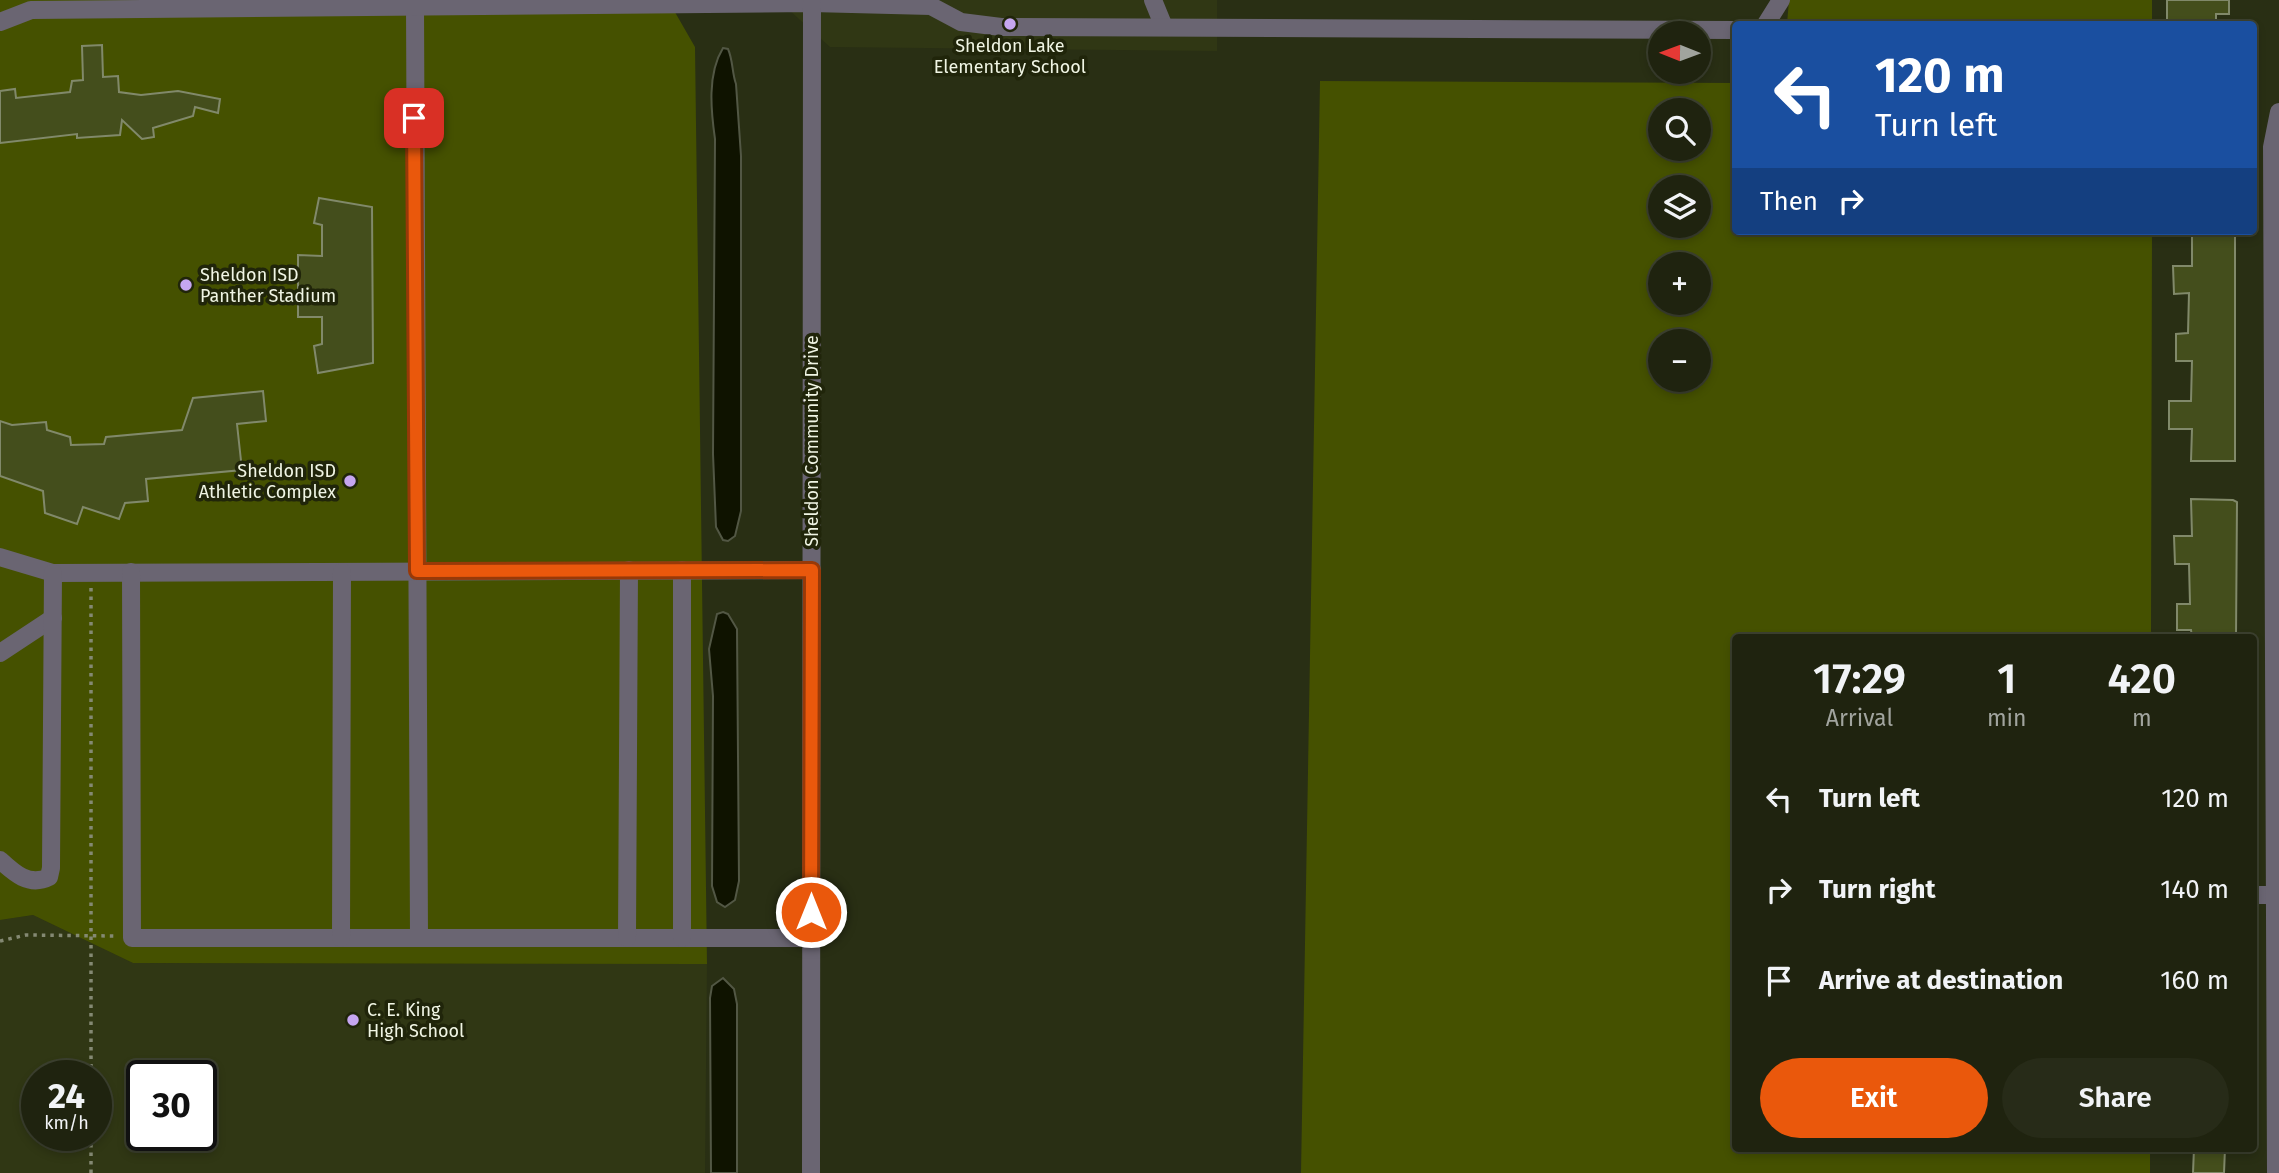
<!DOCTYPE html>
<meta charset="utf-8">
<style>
:root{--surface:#1f230f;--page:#272b18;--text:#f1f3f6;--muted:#a1a49e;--line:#3c402f;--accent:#ea580c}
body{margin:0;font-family:"Fira Sans",sans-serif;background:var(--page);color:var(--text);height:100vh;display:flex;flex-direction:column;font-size:26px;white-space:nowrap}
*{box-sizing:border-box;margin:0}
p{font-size:23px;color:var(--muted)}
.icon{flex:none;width:38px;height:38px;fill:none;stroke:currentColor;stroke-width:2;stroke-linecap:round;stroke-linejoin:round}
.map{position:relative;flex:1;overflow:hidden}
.drawer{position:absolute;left:1732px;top:634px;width:525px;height:518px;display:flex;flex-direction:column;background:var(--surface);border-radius:7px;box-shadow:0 4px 10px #0003,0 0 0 2px var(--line)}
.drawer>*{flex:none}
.guide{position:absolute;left:1732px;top:21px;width:525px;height:214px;border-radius:7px;box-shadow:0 4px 10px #0003,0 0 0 2px var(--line);background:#1a4fa0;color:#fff;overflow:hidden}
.needle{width:46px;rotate:271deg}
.tools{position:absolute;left:1648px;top:21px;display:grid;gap:14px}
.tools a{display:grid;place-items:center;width:63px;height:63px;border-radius:50%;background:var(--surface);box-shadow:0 4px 10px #0003,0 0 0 2px var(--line);font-size:35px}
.speed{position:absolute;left:21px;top:1060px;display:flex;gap:14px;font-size:35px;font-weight:700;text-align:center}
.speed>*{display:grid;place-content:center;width:91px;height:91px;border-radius:50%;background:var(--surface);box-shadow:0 4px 10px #0003,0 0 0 2px var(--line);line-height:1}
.speed small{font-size:18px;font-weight:400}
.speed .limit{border:4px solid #111;border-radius:10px;background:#fff;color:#111}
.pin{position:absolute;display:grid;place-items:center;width:60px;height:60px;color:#fff;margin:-30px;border-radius:14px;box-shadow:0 4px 10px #0006}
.me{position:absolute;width:77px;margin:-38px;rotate:0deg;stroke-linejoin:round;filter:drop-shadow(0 0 5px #0008)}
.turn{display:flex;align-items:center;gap:24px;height:147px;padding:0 28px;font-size:32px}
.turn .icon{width:91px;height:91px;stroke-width:2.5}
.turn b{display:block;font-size:49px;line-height:60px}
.then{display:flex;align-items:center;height:66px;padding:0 28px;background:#0003;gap:14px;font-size:26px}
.eta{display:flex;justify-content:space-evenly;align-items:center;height:119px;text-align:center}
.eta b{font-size:42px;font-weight:600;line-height:49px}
.primary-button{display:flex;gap:14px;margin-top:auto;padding:14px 28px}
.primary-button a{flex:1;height:80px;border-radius:42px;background:var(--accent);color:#fff;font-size:28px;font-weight:600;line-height:80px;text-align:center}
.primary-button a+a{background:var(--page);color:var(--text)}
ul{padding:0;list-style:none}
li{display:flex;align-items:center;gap:21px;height:91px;padding:0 28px}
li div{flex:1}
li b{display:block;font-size:26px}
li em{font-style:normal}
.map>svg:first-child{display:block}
.built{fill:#303714;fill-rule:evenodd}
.green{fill:#455100;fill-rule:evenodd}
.water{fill:#0f1300;stroke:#525744;stroke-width:2}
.building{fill:#444e1c;stroke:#81896a;stroke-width:2}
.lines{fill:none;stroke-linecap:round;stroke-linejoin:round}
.path{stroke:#848973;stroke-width:3.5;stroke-dasharray:3.5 5;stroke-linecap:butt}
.minor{stroke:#6a6572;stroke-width:18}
.route-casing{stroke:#983908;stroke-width:18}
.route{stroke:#ea580c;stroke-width:12}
.poi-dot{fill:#c6a6f0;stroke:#20250a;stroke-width:2.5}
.labels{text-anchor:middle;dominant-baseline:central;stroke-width:7;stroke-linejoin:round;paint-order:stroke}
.poi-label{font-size:18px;fill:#f0f5e4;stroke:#20250a;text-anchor:start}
.street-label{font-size:18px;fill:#f0f5e4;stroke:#20250a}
</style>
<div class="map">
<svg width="2279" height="1173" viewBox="0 0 2279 1173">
<rect width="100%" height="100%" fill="#292f14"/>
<!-- built -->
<g class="built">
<polygon points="778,0 1217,0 1217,51 830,47"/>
<path d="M33,915L133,963L707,964L705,1173H0V920ZM37,1076H96V1136H37ZM142,1076H201V1136H142Z"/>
</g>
<!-- green -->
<g class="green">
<polygon points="0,0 668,0 695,47 707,964 133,963 33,915 0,920"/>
<polygon points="1789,0 2152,0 2152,24 1787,24"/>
<path d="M1320,81L1736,83V231H2152L2151,637H1736V1148H2150V1173H1301ZM1661,110H1699V149H1661ZM1661,187H1699V226H1661ZM1699,264V303H1661V264ZM1699,341V380H1661V341Z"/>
</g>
<!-- water -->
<g class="water">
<path d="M723,48L728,49C733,60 732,73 736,84L741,156V511L735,536L728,541L723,540L716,527L713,454L715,139C711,111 707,74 723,48Z"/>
<polygon points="723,612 728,614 737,629 739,881 735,900 725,907 717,902 712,886 713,696 709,649 717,614"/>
<polygon points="723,978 734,989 737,1004 737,1173 711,1173 710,998 712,986"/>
</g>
<!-- building -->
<g class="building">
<polygon points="2167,0 2229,0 2229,14 2216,14 2216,22 2167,22"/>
<polygon points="102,45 103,77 118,76 119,92 141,95 178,91 220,99 218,113 195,107 193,116 153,128 154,137 142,139 122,120 120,135 77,138 77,134 0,143 0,91 15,89 16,98 70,92 72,81 83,80 82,46"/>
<polygon points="319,198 372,207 373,363 318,373 314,346 322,344 322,317 298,317 298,255 322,256 322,225 314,223"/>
<polygon points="2192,231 2235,231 2235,461 2191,461 2192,429 2169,429 2169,401 2191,401 2192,361 2176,361 2176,334 2188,333 2189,293 2174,294 2173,266 2192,266"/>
<polygon points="263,391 266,421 237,424 242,470 146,479 148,501 125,503 119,519 83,507 77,524 45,513 43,491 0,476 0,421 12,425 46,422 47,430 70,437 71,445 104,444 106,437 182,430 193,398"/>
<polygon points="2191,499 2233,500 2237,502 2236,637 2192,637 2191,630 2177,630 2177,604 2190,604 2189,564 2175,564 2174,536 2192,536"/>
<polygon points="2194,1148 2225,1148 2224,1173 2193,1173"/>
</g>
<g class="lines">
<!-- path -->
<g class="path">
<polyline points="91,588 91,1076"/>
<polyline points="0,941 26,935 116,936"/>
<polyline points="91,1173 91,1136"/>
</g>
<!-- minor -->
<g class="minor">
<polyline points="1153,0 1164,27"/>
<polyline points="415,6 419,938"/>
<polyline points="0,22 31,10 812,3 931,6 961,22 1001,27 1736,30"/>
<polyline points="1766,24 1781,0"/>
<polyline points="0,557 53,573 812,570"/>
<polyline points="131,572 132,938 811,938"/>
<polyline points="0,653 53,618"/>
<path d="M0,860C14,873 29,887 49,877L51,868L53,573"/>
<polyline points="2254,895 2275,895"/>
<polyline points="341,938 342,572"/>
<polyline points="627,938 629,570"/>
<polyline points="682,938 682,570"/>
<polyline points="811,1173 812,3"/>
<polyline points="2276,1173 2272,147 2279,112"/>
</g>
</g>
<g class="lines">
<!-- route casing -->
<g class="route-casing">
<polyline id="route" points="414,118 417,571 812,570 811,912"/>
</g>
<!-- route -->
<use href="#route" class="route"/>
</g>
<!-- markers -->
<g class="poi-dot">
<circle cx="1010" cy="24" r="7"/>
<circle cx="186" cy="285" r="7"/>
<circle cx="350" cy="481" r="7"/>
<circle cx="353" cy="1020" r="7"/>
</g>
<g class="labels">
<!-- poi labels -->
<g class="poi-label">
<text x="1010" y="46" text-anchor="middle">Sheldon Lake<tspan x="1010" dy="21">Elementary School</tspan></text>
<text x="200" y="275">Sheldon ISD<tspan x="200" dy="21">Panther Stadium</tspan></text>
<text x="336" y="471" text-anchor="end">Sheldon ISD<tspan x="336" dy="21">Athletic Complex</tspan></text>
<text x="367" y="1010">C. E. King<tspan x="367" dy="21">High School</tspan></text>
</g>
<!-- street labels -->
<g class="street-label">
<text transform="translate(812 441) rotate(-90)">Sheldon Community Drive</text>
</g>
</g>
</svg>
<div class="tools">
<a><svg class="needle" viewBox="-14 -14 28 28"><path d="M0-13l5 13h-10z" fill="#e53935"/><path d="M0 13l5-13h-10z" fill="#a1a49e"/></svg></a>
<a><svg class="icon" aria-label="search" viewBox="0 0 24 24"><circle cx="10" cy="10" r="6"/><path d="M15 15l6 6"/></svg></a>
<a><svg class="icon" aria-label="layers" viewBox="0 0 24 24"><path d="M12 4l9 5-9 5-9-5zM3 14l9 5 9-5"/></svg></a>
<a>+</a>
<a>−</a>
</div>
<div class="speed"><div>24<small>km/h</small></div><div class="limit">30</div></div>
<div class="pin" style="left:414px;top:118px;background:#d93025"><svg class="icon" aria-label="arrive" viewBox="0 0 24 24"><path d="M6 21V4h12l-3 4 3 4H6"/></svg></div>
<svg class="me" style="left:811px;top:912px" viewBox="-20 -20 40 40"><circle r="17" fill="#ea580c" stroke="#fff" stroke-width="3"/><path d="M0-11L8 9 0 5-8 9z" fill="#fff"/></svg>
<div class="guide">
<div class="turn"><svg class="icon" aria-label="left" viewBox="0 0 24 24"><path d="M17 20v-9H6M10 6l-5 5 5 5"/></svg><div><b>120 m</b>Turn left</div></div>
<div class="then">Then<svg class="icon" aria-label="right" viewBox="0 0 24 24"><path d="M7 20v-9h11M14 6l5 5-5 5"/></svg></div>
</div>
<section class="drawer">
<div class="eta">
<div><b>17:29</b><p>Arrival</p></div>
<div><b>1</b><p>min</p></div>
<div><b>420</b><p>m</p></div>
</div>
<ul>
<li><svg class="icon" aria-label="left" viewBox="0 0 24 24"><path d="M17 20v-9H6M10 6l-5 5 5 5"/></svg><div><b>Turn left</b></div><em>120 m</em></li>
<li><svg class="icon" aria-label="right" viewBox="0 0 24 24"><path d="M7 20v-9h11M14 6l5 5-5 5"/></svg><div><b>Turn right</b></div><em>140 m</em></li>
<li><svg class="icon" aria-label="arrive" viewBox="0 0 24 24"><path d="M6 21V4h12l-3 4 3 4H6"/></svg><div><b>Arrive at destination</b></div><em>160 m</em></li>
</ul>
<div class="primary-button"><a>Exit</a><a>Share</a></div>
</section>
</div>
